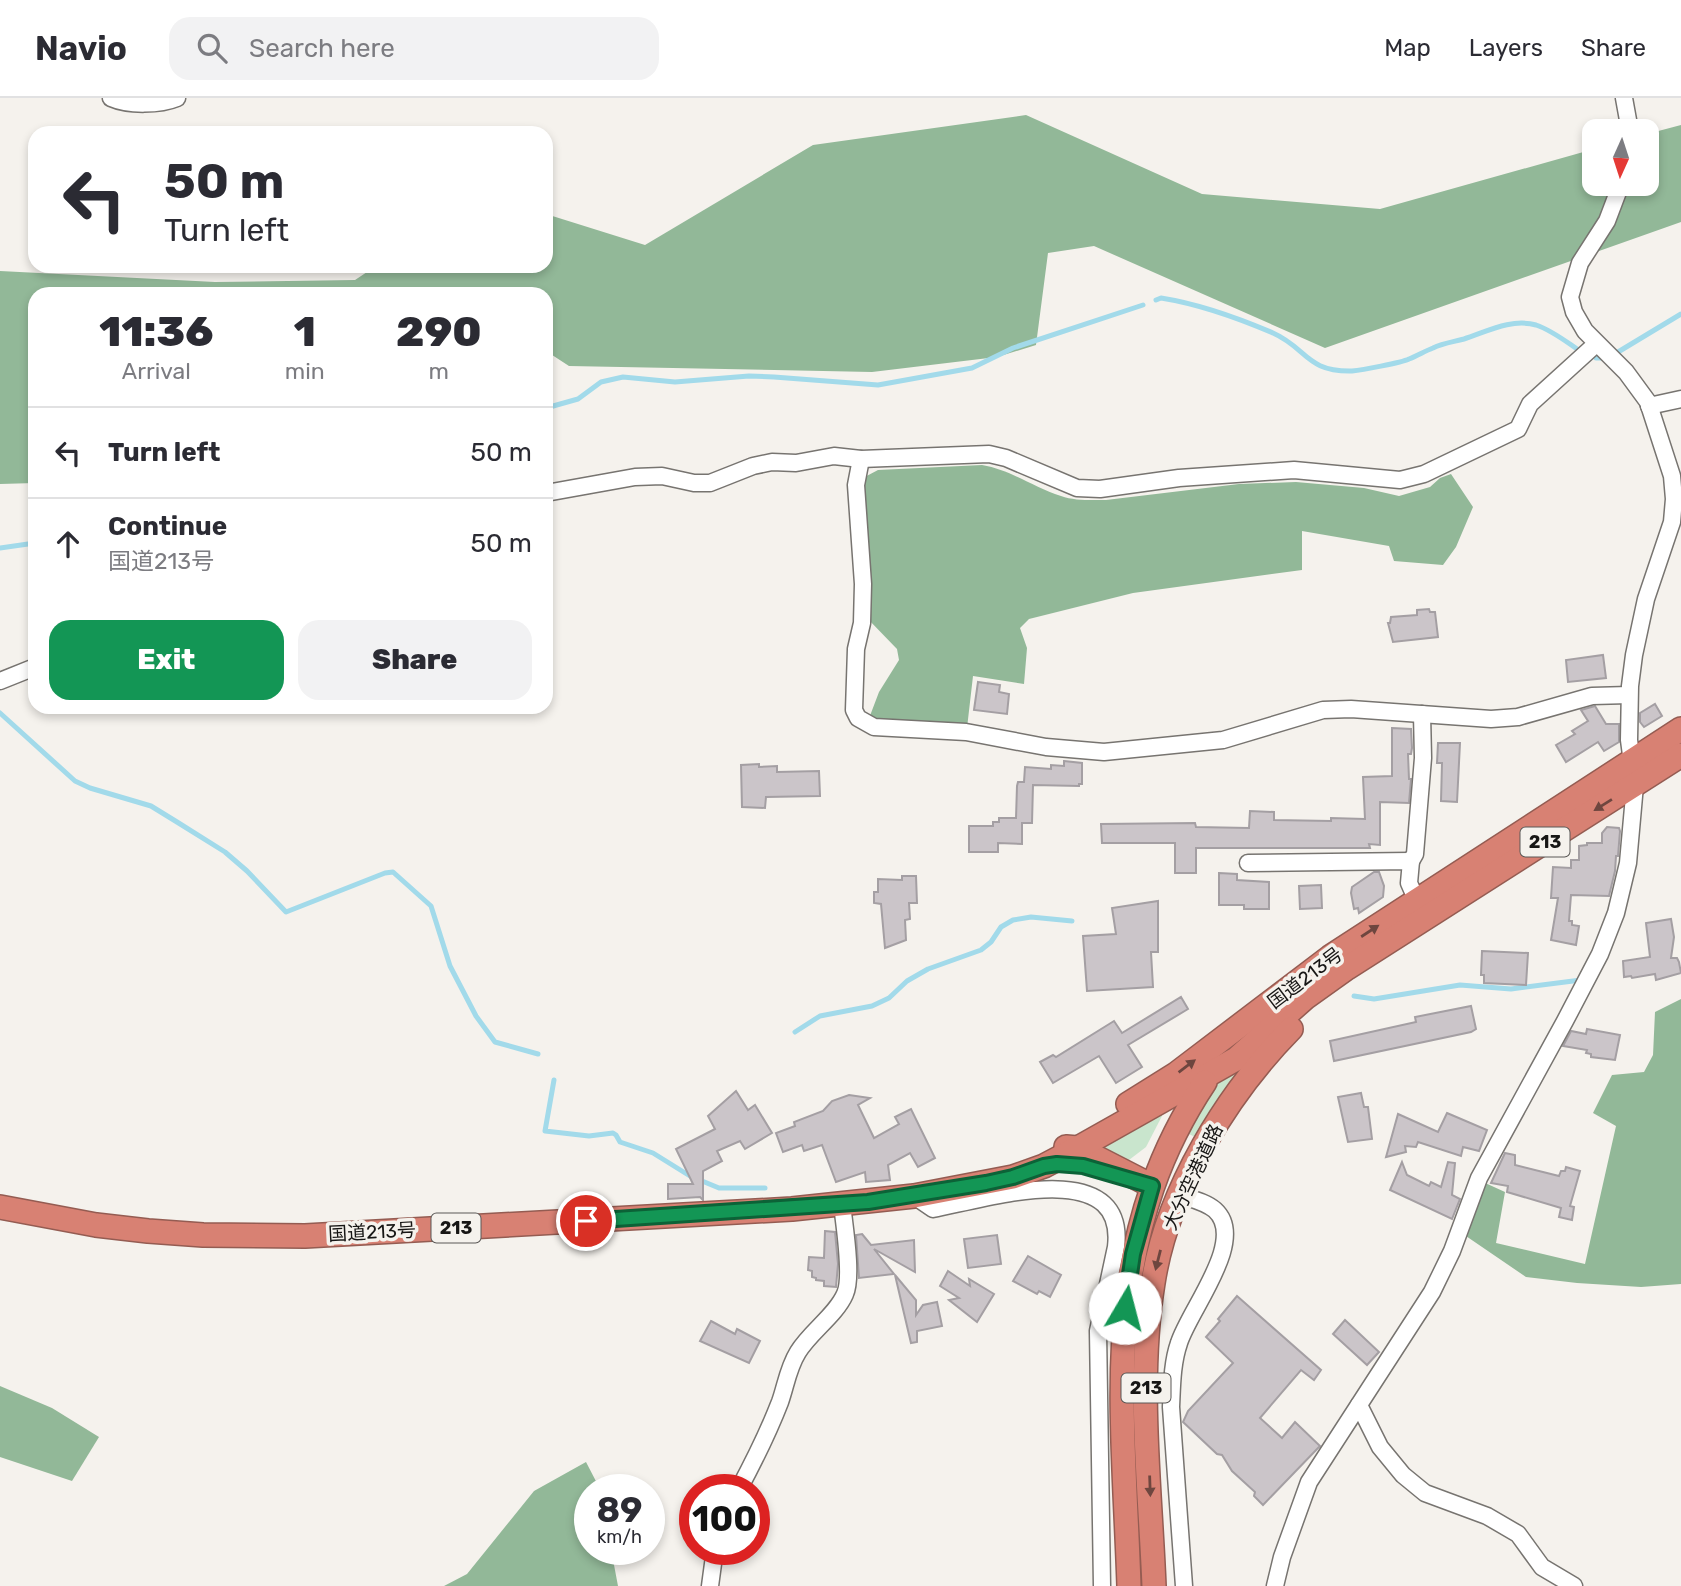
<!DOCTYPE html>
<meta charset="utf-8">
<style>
:root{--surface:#fff;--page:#f2f2f3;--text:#2b2b33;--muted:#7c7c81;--line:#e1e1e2;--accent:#139655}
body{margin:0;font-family:Rubik,"Noto Sans JP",sans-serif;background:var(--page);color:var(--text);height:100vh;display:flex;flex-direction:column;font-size:26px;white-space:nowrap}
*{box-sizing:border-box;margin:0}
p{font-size:23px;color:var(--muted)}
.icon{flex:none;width:38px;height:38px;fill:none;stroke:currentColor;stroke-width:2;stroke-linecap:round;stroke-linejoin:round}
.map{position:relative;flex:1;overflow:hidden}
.drawer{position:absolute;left:28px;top:189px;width:525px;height:427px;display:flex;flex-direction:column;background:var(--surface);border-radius:21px;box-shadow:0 4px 10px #0003}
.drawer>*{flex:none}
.hud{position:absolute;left:28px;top:28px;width:525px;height:147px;border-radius:21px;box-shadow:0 4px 10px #0003;background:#fff;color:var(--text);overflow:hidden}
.needle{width:46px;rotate:183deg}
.fabs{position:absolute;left:1582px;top:21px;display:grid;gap:14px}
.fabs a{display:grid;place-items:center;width:77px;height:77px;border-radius:14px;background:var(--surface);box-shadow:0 4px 10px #0003;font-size:35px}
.speed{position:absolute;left:574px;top:1376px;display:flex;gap:14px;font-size:35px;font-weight:700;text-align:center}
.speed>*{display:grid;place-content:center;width:91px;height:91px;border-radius:50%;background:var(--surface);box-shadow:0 4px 10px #0003;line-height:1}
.speed small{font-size:18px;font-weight:400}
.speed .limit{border:10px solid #d22;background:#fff;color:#111}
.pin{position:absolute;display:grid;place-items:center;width:60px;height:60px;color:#fff;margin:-30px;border:4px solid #fff;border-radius:50%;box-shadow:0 2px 7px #0007}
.me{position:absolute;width:77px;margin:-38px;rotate:8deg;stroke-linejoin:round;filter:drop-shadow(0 0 5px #0008)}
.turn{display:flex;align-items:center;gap:24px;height:147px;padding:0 21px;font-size:32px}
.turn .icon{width:91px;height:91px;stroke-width:2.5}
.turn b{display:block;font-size:49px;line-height:60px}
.eta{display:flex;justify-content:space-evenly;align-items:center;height:119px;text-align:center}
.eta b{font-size:42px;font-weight:800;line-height:49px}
.button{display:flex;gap:14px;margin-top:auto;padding:14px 21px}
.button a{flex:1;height:80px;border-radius:21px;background:var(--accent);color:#fff;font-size:28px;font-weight:800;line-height:80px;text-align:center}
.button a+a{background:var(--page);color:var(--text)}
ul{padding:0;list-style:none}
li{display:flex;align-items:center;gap:21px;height:91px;padding:0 21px;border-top:2px solid var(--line)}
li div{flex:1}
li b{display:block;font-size:26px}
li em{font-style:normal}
header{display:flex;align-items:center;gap:42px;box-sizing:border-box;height:98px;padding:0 35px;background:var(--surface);border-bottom:2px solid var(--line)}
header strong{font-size:33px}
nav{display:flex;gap:38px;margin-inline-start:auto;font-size:24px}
.search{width:490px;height:63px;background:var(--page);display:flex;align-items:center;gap:18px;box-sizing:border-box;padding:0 24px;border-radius:21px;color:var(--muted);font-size:26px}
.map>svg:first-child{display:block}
.green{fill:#c9e5cd}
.forest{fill:#92b898}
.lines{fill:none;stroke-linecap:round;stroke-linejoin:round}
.stream{stroke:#a2daea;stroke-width:5}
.building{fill:#cbc5c9;stroke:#a49fa3;stroke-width:2}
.minor-casing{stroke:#777470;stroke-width:19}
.highway-casing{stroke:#945c52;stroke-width:26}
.minor{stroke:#fff;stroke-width:16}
.highway{stroke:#d88173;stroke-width:23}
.oneway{fill:#6e463f}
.route-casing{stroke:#0c6237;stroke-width:18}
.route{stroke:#139655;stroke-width:12}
.labels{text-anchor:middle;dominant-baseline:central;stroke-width:7;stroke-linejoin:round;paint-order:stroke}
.shield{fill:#f5f2ed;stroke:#5a5856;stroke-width:2}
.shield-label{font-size:18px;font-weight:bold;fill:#171615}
.street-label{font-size:19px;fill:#171615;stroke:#f5f2ed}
</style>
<header>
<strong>Navio</strong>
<div class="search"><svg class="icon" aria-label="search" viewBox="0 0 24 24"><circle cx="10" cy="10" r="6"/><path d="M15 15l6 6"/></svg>Search here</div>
<nav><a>Map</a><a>Layers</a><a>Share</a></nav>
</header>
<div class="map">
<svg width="1681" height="1488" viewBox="0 0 1681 1488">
<rect width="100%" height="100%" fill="#f5f2ed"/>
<!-- green -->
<g class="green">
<polygon points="1242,970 1197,1040 1185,1034 1219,980"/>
<polygon points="1162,1014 1162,1018 1146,1049 1125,1065 1101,1054 1100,1043"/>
</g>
<!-- forest -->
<g class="forest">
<polygon points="1026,17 1202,96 1380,111 1594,51 1594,86 1647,86 1647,36 1681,27 1681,124 1325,250 1094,148 1048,155 1036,247 997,259 872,274 569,268 546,253 546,196 35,196 35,385 0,386 0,173 215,184 355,182 376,168 546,168 546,116 645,147 813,47"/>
<path d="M982,367C1011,372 1033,389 1061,398C1075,403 1091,402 1106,402L1239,386L1296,384L1364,390L1399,398L1430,389L1440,380L1451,376L1473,409L1456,449L1443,467L1394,463L1389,448L1302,433V472L1133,495L1029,521L1020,530L1027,550L1024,586L973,578L967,630L868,623L879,594L899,562L897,551L866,519L861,381L878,372Z"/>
<polygon points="1681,901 1681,1186 1641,1189 1577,1185 1526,1179 1463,1136 1483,1084 1505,1094 1496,1145 1585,1166 1616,1028 1593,1015 1612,977 1644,974 1653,957 1655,914"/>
<polygon points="0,1288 52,1310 99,1339 72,1383 0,1359"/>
<polygon points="586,1364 600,1391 590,1391 590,1451 611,1451 618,1488 444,1488 467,1476 534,1393"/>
</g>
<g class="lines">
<!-- stream -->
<g class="stream">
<path d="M1156,202L1161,200C1199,206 1238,220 1273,235C1307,250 1306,274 1352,273C1361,272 1401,265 1409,261C1417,258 1425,253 1433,250C1443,245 1453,244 1464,241C1486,234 1511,220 1536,227C1551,232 1564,242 1577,251"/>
<polyline points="1618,254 1681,216"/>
<polyline points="1596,260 1604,260"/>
<polyline points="546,310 578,301 601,284 623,279 675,284 749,278 774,279 878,287 972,270 1013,250 1143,207"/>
<polyline points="0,450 35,445"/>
<polyline points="0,615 75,683 90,690 151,708 177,724 225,754 247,773 286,814 385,775 393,774 431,808 450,868 476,918 495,944 538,956"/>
<polyline points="1354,898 1374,901 1460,887 1511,891 1581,882"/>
<polyline points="795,934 820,918 872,908 889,900 907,883 928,871 981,852 991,844 1001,829 1013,822 1031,819 1072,823"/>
<polyline points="554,982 545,1033 589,1038 613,1035 616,1037 620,1044 653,1055 690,1078 719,1090 765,1090"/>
</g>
</g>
<!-- building -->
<g class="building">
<polygon points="1429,511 1430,514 1435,514 1438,539 1393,544 1388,525 1390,525 1391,519 1417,517 1417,512"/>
<polygon points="1603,557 1606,580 1568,584 1566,562"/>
<polygon points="978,584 1000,587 999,594 1009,596 1007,616 974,612"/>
<polygon points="1655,606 1662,618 1644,629 1640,624 1640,615"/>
<polygon points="1595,608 1606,626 1619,626 1619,644 1604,653 1598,644 1566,664 1556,647 1575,636 1572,633 1588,623 1581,612"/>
<polygon points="1392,630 1411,631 1412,650 1411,656 1408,656 1409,681 1411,681 1409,705 1380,704 1380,747 1369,746 1370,750 1196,750 1196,775 1175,775 1175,745 1102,745 1101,726 1195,725 1196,729 1249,730 1250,713 1274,714 1274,722 1331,723 1331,720 1365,721 1363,679 1392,678"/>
<polygon points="1438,645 1460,645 1457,704 1441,703 1442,665 1437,665"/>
<polygon points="1064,663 1082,665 1082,686 1079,686 1079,688 1033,687 1032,725 1022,725 1022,746 998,745 998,754 969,754 969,728 993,728 993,724 999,724 999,720 1016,720 1017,688 1018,684 1024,684 1025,669 1051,671 1051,667 1064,668"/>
<polygon points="759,666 759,669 777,668 777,674 819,673 820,698 766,699 765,710 742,709 741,667"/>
<polygon points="1607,729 1619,730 1620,733 1618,758 1616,758 1615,773 1609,798 1571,797 1569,823 1572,823 1572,827 1579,828 1576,847 1551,842 1558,800 1551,800 1553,769 1571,770 1571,762 1579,762 1579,748 1587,747 1587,745 1602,745 1602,735"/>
<polygon points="1374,774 1379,774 1384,788 1383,799 1359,815 1358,810 1354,811 1351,795 1352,789"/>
<polygon points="1219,775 1237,776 1237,782 1269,784 1269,811 1244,811 1244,807 1219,807"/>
<polygon points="902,778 916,778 917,805 909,805 910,821 905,822 906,842 885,850 881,806 874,805 874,794 878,794 878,781 902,782"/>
<polygon points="1321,787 1322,810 1300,811 1299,788"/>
<polygon points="1158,803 1158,854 1151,854 1153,889 1087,893 1083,838 1116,836 1112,810"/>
<polygon points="1671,821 1674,839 1671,860 1677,860 1679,864 1681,875 1656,882 1655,876 1632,880 1631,878 1624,879 1623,863 1650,859 1646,825"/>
<polygon points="1482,853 1528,855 1526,887 1484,885 1484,877 1481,877"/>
<polygon points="1181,899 1188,911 1128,947 1142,969 1116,985 1099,958 1053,985 1040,964 1053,957 1056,959 1114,923 1122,935"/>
<polygon points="1471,908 1476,931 1471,934 1334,963 1330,943 1416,924 1415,919"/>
<polygon points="1587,931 1620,937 1615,962 1591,959 1591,956 1586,955 1587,952 1563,948 1571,933 1586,936"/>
<polygon points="736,993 748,1012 755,1007 772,1035 745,1051 740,1043 717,1053 722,1063 703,1073 703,1102 700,1099 668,1101 668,1086 693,1086 676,1051 715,1031 708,1018"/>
<polygon points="1361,995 1364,1009 1368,1009 1372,1041 1348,1044 1338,999"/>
<polygon points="849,997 870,1000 858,1007 874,1040 899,1026 895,1019 911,1011 935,1060 918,1069 910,1055 888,1067 890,1082 866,1084 865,1074 836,1084 822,1047 804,1053 802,1047 783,1054 776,1035 795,1028 794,1024 823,1013 832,1003"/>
<polygon points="1447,1015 1487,1032 1479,1053 1463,1049 1461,1058 1418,1044 1416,1049 1405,1048 1406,1054 1386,1059 1398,1016 1438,1034"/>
<polygon points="1505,1055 1515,1057 1515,1067 1559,1078 1561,1073 1565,1073 1566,1069 1580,1073 1570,1108 1574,1109 1572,1122 1559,1119 1561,1110 1507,1094 1508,1088 1491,1085"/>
<polygon points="1402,1064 1407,1077 1429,1088 1431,1084 1441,1089 1448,1064 1455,1065 1452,1097 1460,1101 1452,1121 1390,1092"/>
<polygon points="825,1133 835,1134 838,1166 836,1189 824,1188 824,1183 816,1182 816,1180 812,1179 812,1173 808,1172 809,1159 824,1160"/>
<polygon points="862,1136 871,1147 914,1142 915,1174 874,1151 894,1176 859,1180 856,1137"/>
<polygon points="997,1137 1001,1166 968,1170 964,1141"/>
<polygon points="1028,1158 1061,1177 1050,1199 1039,1193 1037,1196 1013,1183"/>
<polygon points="948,1173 970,1188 969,1181 994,1196 977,1224 949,1202 959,1200 940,1188"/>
<polygon points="895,1177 916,1202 916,1217 923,1207 937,1204 942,1228 917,1233 917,1244 911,1245"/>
<polygon points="1237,1198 1321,1272 1314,1282 1301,1272 1260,1320 1282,1340 1295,1324 1320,1348 1263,1407 1254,1398 1255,1394 1232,1373 1222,1357 1217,1356 1183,1324 1188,1313 1233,1265 1206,1239 1220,1223 1218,1221"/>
<polygon points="1345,1222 1379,1254 1367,1267 1333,1236"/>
<polygon points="711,1223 735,1236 737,1231 760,1243 749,1265 700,1243"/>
</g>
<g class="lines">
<!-- minor casing -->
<g class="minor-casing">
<g id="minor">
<path d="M111,0C129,8 160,7 177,0"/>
<polyline points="1624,0 1630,33"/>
<polyline points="1649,308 1681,301"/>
<polyline points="861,361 856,387 863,486 862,525 856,551 854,612 858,620 874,629 966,634 1046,649 1104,654 1223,642 1323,612 1351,611 1491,621 1518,619 1592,598 1629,597"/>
<polyline points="546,395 635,379 662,378 694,385 710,385 753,368 772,364 796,365 834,358 861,361 989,356 1006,360 1077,390 1100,391 1179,380 1294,372 1400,382 1424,376 1518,331 1530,306 1596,246"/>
<polyline points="0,583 35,569"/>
<polyline points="1411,763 1415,756 1423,660 1422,616"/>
<polyline points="1248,765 1411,763 1409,785 1417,803"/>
<path d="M1180,1097C1192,1101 1206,1104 1215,1112C1248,1142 1189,1212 1179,1245C1172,1265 1172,1288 1171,1309L1184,1488"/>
<path d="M914,1098L933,1111C982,1102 1127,1055 1116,1149L1098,1233L1102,1488"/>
<polyline points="1359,1307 1380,1349 1403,1377 1425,1395 1487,1418 1518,1436 1542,1469 1574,1488"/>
<path d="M739,1391C754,1363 768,1335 780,1304C786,1287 788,1270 798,1254C810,1234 836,1217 845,1196C853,1179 844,1126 842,1106"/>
<polyline points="710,1488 715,1451"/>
<polyline points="1275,1488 1282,1459 1309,1384 1432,1194 1452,1153 1479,1080 1565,923 1600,856 1616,815 1628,765 1635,687 1629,642 1630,588 1634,557 1646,501 1672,424 1674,401 1672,378 1648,304 1626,274 1585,233 1574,214 1570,199 1580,165 1607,123 1621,86"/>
</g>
</g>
<!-- highway casing -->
<g class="highway-casing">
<g id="highway">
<polyline points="1128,1006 1176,976 1330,859 1681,631"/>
<polyline points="1066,1049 1078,1050 1152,1088"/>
<polyline points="0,1109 96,1127 148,1133 203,1137 305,1138 792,1111 914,1098 1013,1079 1044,1068 1078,1050 1236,961 1305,900 1347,870 1681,657"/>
<path d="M1129,1488C1123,1306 1098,1145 1205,984"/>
<path d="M1154,1488C1150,1388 1137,1284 1153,1185C1167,1093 1227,996 1291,931"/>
</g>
</g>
<!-- minor -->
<use href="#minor" class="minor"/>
<!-- highway -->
<use href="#highway" class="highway"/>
</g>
<!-- one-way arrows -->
<defs><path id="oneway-solid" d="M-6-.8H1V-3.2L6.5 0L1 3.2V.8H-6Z" transform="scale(1.75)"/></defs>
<g class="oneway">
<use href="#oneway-solid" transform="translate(1603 707) rotate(148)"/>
<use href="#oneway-solid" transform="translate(1370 833) rotate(-33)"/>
<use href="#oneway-solid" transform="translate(1187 968) rotate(-37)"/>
<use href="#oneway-solid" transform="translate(1158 1162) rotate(104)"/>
<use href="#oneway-solid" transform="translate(1150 1388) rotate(88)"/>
</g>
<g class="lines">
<!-- route casing -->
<g class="route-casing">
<polyline id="route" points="586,1123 868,1104 986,1085 1013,1079 1044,1068 1057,1066 1083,1068 1152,1088 1133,1156 1125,1210"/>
</g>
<!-- route -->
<use href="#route" class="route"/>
</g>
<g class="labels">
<!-- shield labels -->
<g class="shield">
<rect x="1520.5" y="729.5" width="49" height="29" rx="5"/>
<rect x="431.5" y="1115.5" width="49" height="29" rx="5"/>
<rect x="1121.5" y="1275.5" width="49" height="29" rx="5"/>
</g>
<g class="shield-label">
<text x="1545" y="744">213</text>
<text x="456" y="1130">213</text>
<text x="1146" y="1290">213</text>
</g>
<!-- street labels -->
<g class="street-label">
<text transform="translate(1305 880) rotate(-37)">国道213号</text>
<text transform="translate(1193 1079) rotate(-65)">大分空港道路</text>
<text transform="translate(372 1134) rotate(-3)">国道213号</text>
</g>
</g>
</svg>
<div class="fabs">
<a><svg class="needle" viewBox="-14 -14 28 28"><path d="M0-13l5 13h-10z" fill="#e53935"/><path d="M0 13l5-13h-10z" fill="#7c7c81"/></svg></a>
</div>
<div class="speed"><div>89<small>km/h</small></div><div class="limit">100</div></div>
<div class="pin" style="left:586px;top:1123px;background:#d93025"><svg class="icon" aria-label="arrive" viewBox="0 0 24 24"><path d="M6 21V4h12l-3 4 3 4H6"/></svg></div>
<svg class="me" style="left:1125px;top:1210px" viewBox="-20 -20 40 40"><circle r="19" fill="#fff"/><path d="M0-13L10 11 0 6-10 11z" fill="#139655"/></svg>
<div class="hud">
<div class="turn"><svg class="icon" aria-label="left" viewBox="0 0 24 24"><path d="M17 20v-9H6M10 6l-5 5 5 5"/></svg><div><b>50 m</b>Turn left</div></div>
</div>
<section class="drawer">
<div class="eta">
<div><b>11:36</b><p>Arrival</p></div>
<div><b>1</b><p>min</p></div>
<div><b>290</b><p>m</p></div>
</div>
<ul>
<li><svg class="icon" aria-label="left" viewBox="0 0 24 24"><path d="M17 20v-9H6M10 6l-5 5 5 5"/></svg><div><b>Turn left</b></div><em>50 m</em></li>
<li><svg class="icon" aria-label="ahead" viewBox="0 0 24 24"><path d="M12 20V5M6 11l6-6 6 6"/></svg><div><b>Continue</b><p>国道213号</p></div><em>50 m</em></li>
</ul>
<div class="button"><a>Exit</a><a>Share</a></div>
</section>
</div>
